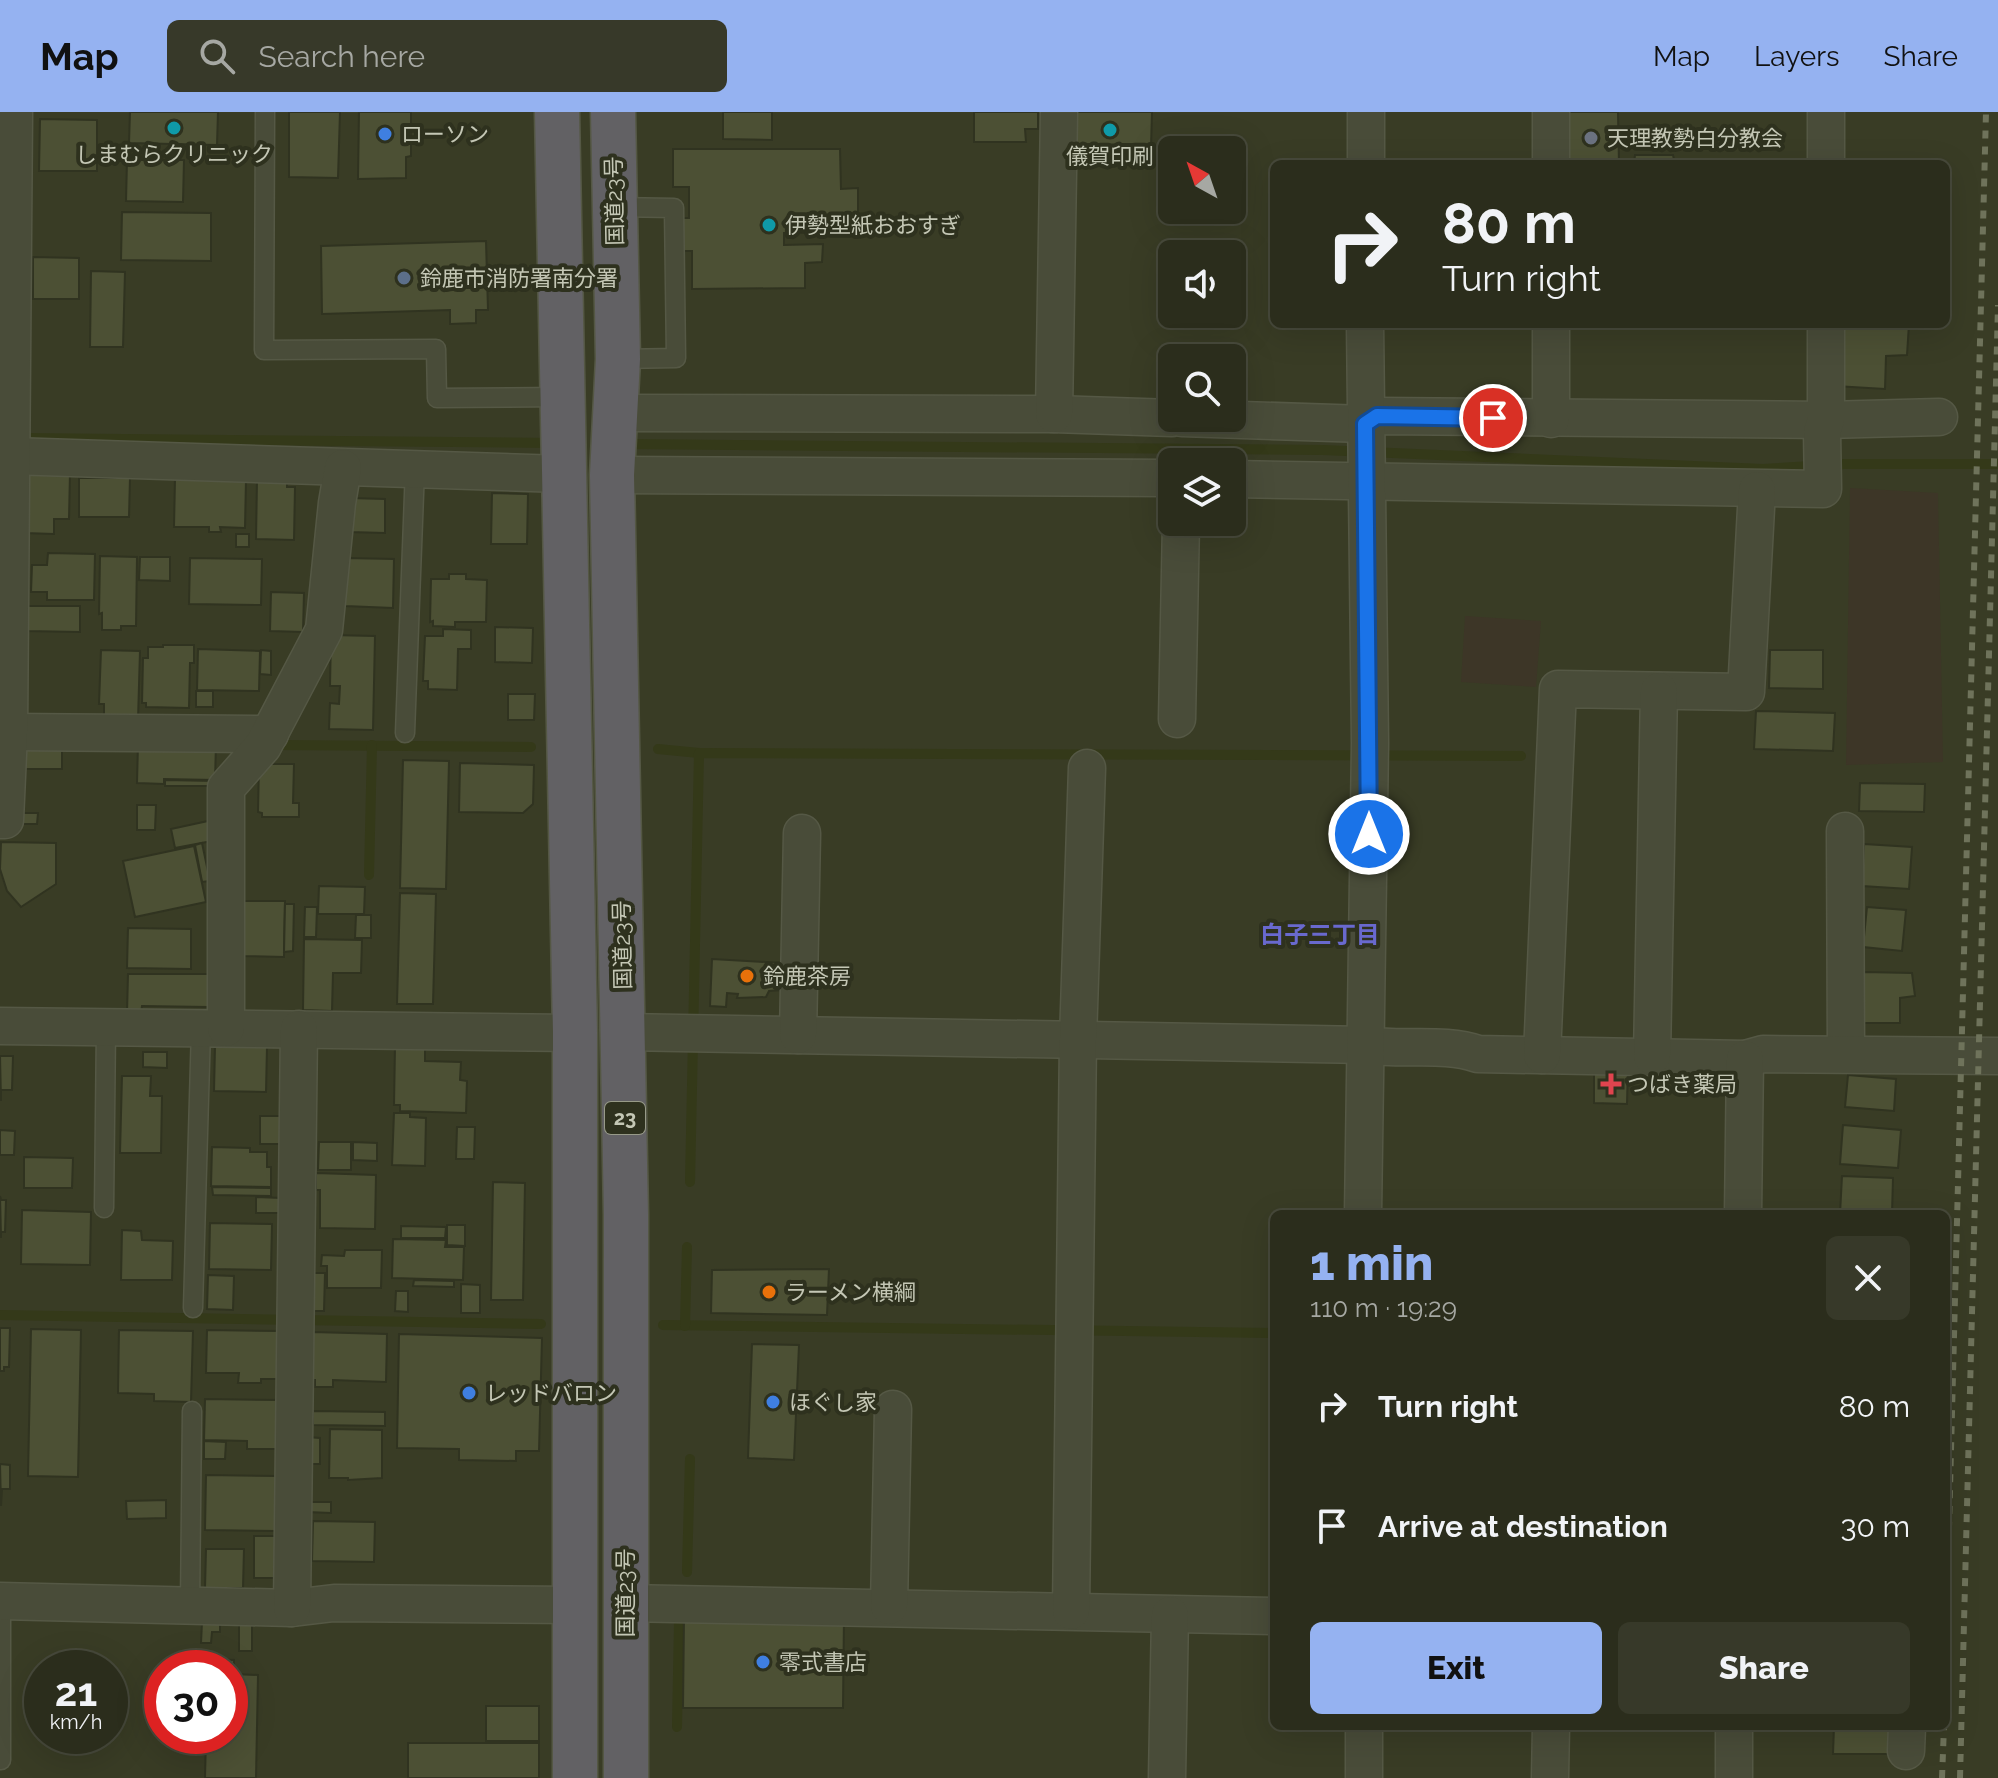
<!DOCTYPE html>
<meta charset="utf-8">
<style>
:root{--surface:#2b2d1c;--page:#373929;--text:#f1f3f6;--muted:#a6a8a3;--line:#47493b;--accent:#95b2f1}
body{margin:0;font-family:Raleway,"Noto Sans JP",sans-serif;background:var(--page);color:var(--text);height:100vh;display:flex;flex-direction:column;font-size:30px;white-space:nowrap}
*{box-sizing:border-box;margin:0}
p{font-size:26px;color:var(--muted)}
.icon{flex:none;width:44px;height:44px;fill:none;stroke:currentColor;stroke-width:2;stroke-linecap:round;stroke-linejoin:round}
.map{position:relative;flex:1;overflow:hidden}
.side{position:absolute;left:1270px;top:1098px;width:680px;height:520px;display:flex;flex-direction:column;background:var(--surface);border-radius:12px;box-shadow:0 8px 32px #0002,0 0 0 2px var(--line)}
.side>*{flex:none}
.banner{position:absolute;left:1270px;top:48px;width:680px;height:168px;border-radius:12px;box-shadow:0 8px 32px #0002,0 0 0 2px var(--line);background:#2b2d1c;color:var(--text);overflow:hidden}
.needle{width:52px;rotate:320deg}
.tools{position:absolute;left:1158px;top:24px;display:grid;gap:16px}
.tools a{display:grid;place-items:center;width:88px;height:88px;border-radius:12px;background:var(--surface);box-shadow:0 8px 32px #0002,0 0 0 2px var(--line);font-size:40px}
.speed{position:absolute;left:24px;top:1538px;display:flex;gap:16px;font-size:40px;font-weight:700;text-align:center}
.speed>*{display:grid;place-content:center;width:104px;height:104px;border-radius:50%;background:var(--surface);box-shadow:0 8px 32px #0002,0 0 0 2px var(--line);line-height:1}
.speed small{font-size:20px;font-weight:400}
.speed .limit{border:12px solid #d22;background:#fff;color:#111}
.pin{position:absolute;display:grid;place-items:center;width:68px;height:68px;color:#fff;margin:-34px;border:4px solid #fff;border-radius:50%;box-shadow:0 2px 8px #0007}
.me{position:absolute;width:88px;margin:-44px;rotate:0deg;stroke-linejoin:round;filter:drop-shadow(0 0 6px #0008)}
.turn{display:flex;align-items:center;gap:28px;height:168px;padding:0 40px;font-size:36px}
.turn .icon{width:104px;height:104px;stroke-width:2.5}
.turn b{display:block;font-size:56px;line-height:68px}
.round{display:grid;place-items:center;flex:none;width:84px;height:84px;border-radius:12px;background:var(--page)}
.head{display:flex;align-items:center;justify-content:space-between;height:136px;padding:0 40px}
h1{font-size:48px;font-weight:800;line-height:60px;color:var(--accent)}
.primary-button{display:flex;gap:16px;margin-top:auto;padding:16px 40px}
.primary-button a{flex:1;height:92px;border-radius:12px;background:var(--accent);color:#111;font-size:32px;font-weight:800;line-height:92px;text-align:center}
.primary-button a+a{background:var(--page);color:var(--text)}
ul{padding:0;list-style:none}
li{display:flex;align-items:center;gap:24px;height:120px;padding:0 40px}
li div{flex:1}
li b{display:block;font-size:30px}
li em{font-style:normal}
header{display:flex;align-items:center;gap:48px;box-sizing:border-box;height:112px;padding:0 40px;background:var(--accent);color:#111}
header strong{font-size:38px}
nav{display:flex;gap:44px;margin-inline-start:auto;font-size:28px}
.search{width:560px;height:72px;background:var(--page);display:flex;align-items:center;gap:20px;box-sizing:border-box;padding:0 28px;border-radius:12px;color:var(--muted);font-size:30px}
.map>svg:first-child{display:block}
.green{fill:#3d3627}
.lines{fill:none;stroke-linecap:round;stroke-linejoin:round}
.stream{stroke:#343919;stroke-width:10}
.building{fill:#4c5034;stroke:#303320;stroke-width:2}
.service-casing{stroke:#555845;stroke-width:21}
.minor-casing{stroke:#555845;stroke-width:39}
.trunk-casing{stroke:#545744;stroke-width:47}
.service{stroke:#494c39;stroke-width:18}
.minor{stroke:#494c39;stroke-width:36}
.trunk{stroke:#626164;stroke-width:44}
.rail{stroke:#6f735b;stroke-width:6;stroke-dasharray:8 8;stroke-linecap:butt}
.route-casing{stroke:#114b97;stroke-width:20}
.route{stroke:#1a73e8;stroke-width:14}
.culture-dot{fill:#0f9aa8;stroke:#2e311e;stroke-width:3}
.shop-dot{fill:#3f7fe0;stroke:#2e311e;stroke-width:3}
.worship-dot{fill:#6b7280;stroke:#2e311e;stroke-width:3}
.service-dot{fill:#5c6f8a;stroke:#2e311e;stroke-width:3}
.food-dot{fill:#e8710a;stroke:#2e311e;stroke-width:3}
.health-dot{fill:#e0444e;stroke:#2e311e;stroke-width:3}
.labels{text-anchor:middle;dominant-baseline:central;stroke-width:8;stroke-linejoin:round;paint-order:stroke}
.shield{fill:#2e311e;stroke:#979a88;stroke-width:2}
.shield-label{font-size:20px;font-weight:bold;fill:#c4c7b5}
.poi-label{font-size:22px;fill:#c4c7b5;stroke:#2e311e;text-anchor:start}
.street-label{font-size:22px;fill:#c4c7b5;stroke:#2e311e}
.neighbourhood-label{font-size:24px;font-weight:bold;fill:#6969ce;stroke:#2e311e}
</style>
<header>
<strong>Map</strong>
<div class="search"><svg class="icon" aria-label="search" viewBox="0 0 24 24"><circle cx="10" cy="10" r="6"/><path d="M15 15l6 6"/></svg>Search here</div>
<nav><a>Map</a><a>Layers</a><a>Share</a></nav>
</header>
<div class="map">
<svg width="1998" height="1666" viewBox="0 0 1998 1666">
<rect width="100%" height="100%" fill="#393c25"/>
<!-- green -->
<g class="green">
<polygon points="1850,376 1938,381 1943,650 1846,653"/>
<polygon points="1465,504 1541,509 1536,575 1461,570"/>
</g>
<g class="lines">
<!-- stream -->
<g class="stream">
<polyline points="18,326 554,331"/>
<polyline points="622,332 1323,338 1763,357 1844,352 1998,352"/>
<polyline points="273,633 531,635"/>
<polyline points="658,637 699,641"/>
<polyline points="369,763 372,633"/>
<polyline points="690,1070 699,641 1521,644"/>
<polyline points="0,1203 541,1212"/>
<polyline points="663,1213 1274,1221"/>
<polyline points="685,1214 687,1135"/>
<polyline points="687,1460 690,1347"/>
<polyline points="677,1615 679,1511"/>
</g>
</g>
<!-- building -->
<g class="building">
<polygon points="130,0 218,0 217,33 129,31"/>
<polygon points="289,0 340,0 338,66 289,65"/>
<polygon points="359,0 411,0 411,44 406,45 406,66 358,67"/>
<polygon points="723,0 772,0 772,28 723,27"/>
<polygon points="974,0 1038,0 1038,17 1025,17 1026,30 974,30"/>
<polygon points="1069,0 1152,0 1151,36 1068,35"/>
<polygon points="1564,0 1618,0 1619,52 1563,52"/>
<polygon points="40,7 97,8 97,59 39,59"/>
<polygon points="673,37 840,37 841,77 858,76 858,120 784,121 784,133 823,132 822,150 805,151 805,176 692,177 692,139 679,139 679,106 689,106 689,75 673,75"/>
<polygon points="1635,43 1673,43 1675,52 1634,52"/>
<polygon points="127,48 184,48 183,90 126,89"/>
<polygon points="122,100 211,101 211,149 121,148"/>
<polygon points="486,129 488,198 476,198 476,211 450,212 450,198 322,202 321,134"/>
<polygon points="33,145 79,146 79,187 33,187"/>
<polygon points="91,159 125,160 123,235 90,235"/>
<polygon points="1838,212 1909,212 1907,243 1886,244 1885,277 1835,274"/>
<polygon points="26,360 70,361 69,407 54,407 54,422 24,421"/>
<polygon points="79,366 130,366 129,405 79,405"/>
<polygon points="175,367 246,368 245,416 220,415 221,420 209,420 209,415 174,415"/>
<polygon points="257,368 287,368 287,375 295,375 294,428 256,427"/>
<polygon points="492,381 528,382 527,432 491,432"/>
<polygon points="349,386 385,387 385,421 349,420"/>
<rect x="236" y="422" width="13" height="13"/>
<polygon points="48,441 95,442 94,488 47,488 47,480 31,480 32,453 47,453"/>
<polygon points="100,444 137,445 136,514 121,514 121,518 102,518 102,501 99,502"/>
<polygon points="140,445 170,445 170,469 139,468"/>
<polygon points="190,446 262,447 261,493 189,492"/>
<polygon points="345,446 394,447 393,496 345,494"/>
<polygon points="449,462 466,462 466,467 487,468 486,510 455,510 455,515 433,514 433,509 430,510 431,467 449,467"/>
<polygon points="271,480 304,481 303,520 270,519"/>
<polygon points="25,494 80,494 80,520 25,519"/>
<polygon points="495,515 533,516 532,551 495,550"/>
<polygon points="443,517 471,518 471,537 458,537 457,578 428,577 428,569 423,569 425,524 443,524"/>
<polygon points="331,523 375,524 373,618 329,617 330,591 339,592 340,574 330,574"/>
<polygon points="163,533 194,533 194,551 190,551 189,596 146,595 146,591 142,591 143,546 148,546 148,535 163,535"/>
<polygon points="198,537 260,539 259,579 197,578"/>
<polygon points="101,538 140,539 138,608 104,608 104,592 99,592"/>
<polygon points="261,538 271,539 271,563 260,562"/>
<polygon points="1770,538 1823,538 1823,577 1769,576"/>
<rect x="196" y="579" width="17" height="16"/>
<polygon points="508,582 535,582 534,608 508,608"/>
<polygon points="1756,599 1835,601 1833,639 1754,637"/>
<polygon points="138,631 216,632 215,668 164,667 164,672 137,671"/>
<polygon points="21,632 62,632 62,657 20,657"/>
<polygon points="403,648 449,649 446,777 400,776"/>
<polygon points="460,651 534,653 533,692 523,701 459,700"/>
<polygon points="259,652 294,652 293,691 299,691 299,705 262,705 262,701 258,700"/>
<polygon points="165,668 216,669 215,674 165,674"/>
<polygon points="1860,671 1925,672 1924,700 1859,699"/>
<polygon points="137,693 156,693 155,718 137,718"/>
<polygon points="18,701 38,701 37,712 18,712"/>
<polygon points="208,709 212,729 175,736 171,717"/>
<polygon points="1,730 56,731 56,772 21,795 7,779 0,757"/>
<polygon points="202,731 210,769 202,770 195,733"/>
<polygon points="1864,732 1912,735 1909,777 1862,774"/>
<polygon points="194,734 206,790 135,805 123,749"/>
<polygon points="319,774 365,775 364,802 318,802"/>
<polygon points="400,781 436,782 433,892 397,892"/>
<polygon points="243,789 285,789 284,845 242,844"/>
<polygon points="285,792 294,792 293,839 284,840"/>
<polygon points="305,795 317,795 316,825 304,825"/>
<polygon points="1867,795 1906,798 1902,839 1863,835"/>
<polygon points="356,803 371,803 371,826 355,826"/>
<polygon points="128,816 191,817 191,857 127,856"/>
<polygon points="304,827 362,828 361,861 333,861 332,899 303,898"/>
<polygon points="712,847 784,851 782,878 769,879 766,885 737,886 738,882 727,881 726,895 710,894"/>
<polygon points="1864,860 1912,861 1915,884 1900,886 1900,911 1859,911"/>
<polygon points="128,862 208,862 208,895 142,894 141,901 127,901"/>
<polygon points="215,934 267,935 266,980 214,979"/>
<polygon points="395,934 425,934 425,949 461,950 460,968 467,969 466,1001 400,999 400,993 394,993"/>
<polygon points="143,940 167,940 167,956 143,955"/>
<polygon points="0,944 13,944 12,978 1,978 1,989"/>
<polygon points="1594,953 1628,953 1627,992 1594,991"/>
<polygon points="1848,963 1896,967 1894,999 1845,995"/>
<polygon points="122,964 151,964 150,984 162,984 161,1041 120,1041"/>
<polygon points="394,1001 410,1001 410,1005 426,1006 425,1054 392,1053"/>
<polygon points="260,1004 285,1004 284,1032 260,1032"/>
<polygon points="1843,1013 1901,1018 1898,1056 1840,1052"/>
<polygon points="457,1015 475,1015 474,1047 456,1047"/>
<polygon points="0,1018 15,1019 14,1043 0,1043"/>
<polygon points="319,1030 351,1030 351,1058 318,1058"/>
<polygon points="353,1030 377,1031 377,1049 353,1048"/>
<polygon points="212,1035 250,1036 250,1040 267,1040 267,1055 271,1055 271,1075 211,1074"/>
<polygon points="24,1045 73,1046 72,1076 24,1076"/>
<polygon points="316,1061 376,1063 375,1117 320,1116 320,1078 316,1078"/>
<polygon points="1842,1064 1893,1066 1892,1102 1840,1102"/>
<polygon points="493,1070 525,1071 523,1188 491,1188"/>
<polygon points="212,1075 271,1076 271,1084 213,1083"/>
<polygon points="0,1084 1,1088 6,1088 5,1120 1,1120 1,1126"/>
<polygon points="256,1085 282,1086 282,1101 256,1101"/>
<polygon points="22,1098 91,1100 90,1153 21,1152"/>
<polygon points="210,1111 272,1112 271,1158 209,1157"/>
<polygon points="447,1113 465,1113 465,1134 447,1133"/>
<polygon points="401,1114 446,1115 445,1126 401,1126"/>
<polygon points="122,1118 141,1119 142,1128 173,1129 172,1168 121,1168"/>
<polygon points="393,1127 446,1128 445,1135 464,1135 463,1168 392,1166"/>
<polygon points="345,1138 382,1138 381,1176 327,1176 327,1154 321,1154 322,1143 344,1144"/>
<polygon points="829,1157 827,1203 711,1201 712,1158"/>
<polygon points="309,1161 325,1161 324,1199 308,1199"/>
<polygon points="208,1163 234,1164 233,1198 207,1197"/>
<polygon points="414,1168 454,1169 454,1175 413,1174"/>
<polygon points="461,1172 480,1173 480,1201 461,1201"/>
<polygon points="396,1179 408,1179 408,1200 395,1199"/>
<polygon points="0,1216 10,1216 9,1255 4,1255 4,1259 0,1259"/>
<polygon points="31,1217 81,1218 78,1365 28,1364"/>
<polygon points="119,1218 193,1219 191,1290 154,1289 154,1282 118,1281"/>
<polygon points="207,1218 280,1219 279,1267 261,1267 261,1271 238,1271 239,1261 206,1261"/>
<polygon points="312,1220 387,1222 386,1270 333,1268 333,1275 315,1275 315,1268 311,1268"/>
<polygon points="399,1222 542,1226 539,1339 516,1339 516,1349 459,1348 459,1337 397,1336"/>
<polygon points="752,1232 799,1233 794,1348 748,1346"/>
<polygon points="205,1287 279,1288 278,1337 247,1337 247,1329 204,1328"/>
<polygon points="313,1299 385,1300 385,1314 313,1313"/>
<polygon points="330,1317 382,1318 382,1366 348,1368 348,1366 329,1366"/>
<polygon points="307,1325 320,1326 320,1352 307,1352"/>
<polygon points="204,1329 226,1330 225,1347 204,1347"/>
<polygon points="0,1352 10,1353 10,1377 2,1377 1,1394"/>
<polygon points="206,1363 278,1364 277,1419 205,1418"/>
<polygon points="166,1388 166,1406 127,1407 126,1389"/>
<polygon points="308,1390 331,1390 331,1401 307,1400"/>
<polygon points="313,1409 375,1410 374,1450 312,1449"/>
<polygon points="254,1424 278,1424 277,1466 254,1466"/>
<polygon points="206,1437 244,1437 243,1476 205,1476"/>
<polygon points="684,1503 844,1504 843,1596 683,1596"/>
<polygon points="202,1510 220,1510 220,1520 212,1520 211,1531 201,1531"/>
<polygon points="239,1510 252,1511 252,1539 239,1539"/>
<polygon points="208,1547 234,1548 234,1562 258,1563 256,1666 205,1666 206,1624 230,1624 230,1556 208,1556"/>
<rect x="486" y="1594" width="53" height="35"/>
<polygon points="1834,1614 1889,1614 1889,1642 1833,1642"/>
<rect x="408" y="1631" width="131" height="35"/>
</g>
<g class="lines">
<!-- service casing -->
<g class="service-casing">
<g id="service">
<polyline points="265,0 264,238 436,237 437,286 561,285"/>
<polyline points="614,95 674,96 676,246 618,247"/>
<polyline points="405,621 415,356"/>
<polyline points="104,1096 106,915"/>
<polyline points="193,1196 201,916"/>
<polyline points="1,1489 1,1648"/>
<polyline points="190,1494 192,1299"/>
</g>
</g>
<!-- minor casing -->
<g class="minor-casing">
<g id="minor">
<polyline points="1826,0 1826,52"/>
<polyline points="1366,52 1366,0"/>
<polyline points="1551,52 1551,0"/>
<polyline points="613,301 1054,302 1172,306"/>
<polyline points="1054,302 1059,0"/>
<polyline points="1182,306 1365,312 1377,304 1826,308 1939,305"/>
<polyline points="1551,307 1551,212"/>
<polyline points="11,344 562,362"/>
<polyline points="612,363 1172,366"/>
<polyline points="1232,367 1823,377 1822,320 1826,308 1826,212"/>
<polyline points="1177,607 1181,410"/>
<polyline points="9,620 270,622"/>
<polyline points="0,708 5,708 9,620 14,0"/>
<polyline points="1845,719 1846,942"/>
<polyline points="0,914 575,921"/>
<polyline points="226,916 226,676 263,634 324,518 337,391 343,356"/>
<path d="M623,920L1367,933C1403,939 1444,930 1478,942L1745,947L1763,942L1998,944"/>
<polyline points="798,923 802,721"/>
<polyline points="1542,943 1558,577 1746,580 1757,378"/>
<polyline points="1652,944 1659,579"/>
<polyline points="1363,1102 1370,631 1365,212"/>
<polyline points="1743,1102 1745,947"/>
<polyline points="0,1489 292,1496 334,1491 576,1493"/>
<polyline points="624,1491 1274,1504"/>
<polyline points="889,1494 893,1297"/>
<polyline points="292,1496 299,917"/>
<polyline points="1071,1499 1078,927 1087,656"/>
<polyline points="1906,1639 1907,1614"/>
<polyline points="1167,1666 1170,1503"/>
<polyline points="1364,1666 1364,1614"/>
<polyline points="1550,1666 1551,1614"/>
<polyline points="1734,1666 1734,1614"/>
</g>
</g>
<!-- trunk casing -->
<g class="trunk-casing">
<g id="trunk">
<polyline points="557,0 575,921 575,1666"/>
<polyline points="613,0 618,247 612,363 626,1103 626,1666"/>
</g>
</g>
<!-- service -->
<use href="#service" class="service"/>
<!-- minor -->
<use href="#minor" class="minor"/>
<!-- trunk -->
<use href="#trunk" class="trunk"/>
<!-- rail -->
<g class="rail">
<polyline points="1946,1530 1986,0"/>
<polyline points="1942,1666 1944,1614"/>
<polyline points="1960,1666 1998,193"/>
</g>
</g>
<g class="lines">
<!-- route casing -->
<g class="route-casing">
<polyline id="route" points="1369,722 1365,312 1377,304 1493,306"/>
</g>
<!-- route -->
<use href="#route" class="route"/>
</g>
<!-- markers -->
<g class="culture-dot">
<circle cx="174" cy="16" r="8"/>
<circle cx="1110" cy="18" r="8"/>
<circle cx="769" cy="113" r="8"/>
</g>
<g class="shop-dot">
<circle cx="385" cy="22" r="8"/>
<circle cx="469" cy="1281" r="8"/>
<circle cx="773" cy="1290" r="8"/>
<circle cx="763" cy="1550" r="8"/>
</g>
<circle class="worship-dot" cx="1591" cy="26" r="8"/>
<circle class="service-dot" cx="404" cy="166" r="8"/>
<g class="food-dot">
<circle cx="747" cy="864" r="8"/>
<circle cx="769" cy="1180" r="8"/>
</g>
<path class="health-dot" d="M1607 960h8v8h8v8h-8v8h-8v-8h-8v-8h8z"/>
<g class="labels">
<!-- shield labels -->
<rect class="shield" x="605" y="990" width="40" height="32" rx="6"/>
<g class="shield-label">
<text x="625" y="1006">23</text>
</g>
<!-- poi labels -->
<g class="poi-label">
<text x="401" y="22">ローソン</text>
<text x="1607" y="26">天理教勢白分教会</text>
<text x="174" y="42" text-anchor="middle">しまむらクリニック</text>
<text x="1110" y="44" text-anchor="middle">儀賀印刷</text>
<text x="785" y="113">伊勢型紙おおすぎ</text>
<text x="420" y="166">鈴鹿市消防署南分署</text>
<text x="763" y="864">鈴鹿茶房</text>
<text x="1627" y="972">つばき薬局</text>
<text x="785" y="1180">ラーメン横綱</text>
<text x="485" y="1281">レッドバロン</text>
<text x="789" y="1290">ほぐし家</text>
<text x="779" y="1550">零式書店</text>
</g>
<!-- street labels -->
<g class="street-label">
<text transform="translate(614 89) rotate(-91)">国道23号</text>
<text transform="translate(622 833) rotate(-91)">国道23号</text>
<text transform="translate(625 1481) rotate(-90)">国道23号</text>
</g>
<!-- neighbourhood labels -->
<g class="neighbourhood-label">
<text x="1320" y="822">白子三丁目</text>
</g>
</g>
</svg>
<div class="tools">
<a><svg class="needle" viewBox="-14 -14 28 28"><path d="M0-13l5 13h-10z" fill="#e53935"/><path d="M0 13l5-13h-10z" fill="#a6a8a3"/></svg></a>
<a><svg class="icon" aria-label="sound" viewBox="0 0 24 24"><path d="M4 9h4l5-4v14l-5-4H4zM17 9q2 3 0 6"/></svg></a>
<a><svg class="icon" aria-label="search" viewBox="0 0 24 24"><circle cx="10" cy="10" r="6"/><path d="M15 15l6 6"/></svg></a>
<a><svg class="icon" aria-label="layers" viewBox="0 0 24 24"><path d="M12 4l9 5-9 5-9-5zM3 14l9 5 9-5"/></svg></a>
</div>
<div class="speed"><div>21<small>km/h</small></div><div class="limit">30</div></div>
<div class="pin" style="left:1493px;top:306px;background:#d93025"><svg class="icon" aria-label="arrive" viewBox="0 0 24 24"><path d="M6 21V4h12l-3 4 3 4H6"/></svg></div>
<svg class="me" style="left:1369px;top:722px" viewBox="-20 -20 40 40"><circle r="17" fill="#1a73e8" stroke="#fff" stroke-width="3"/><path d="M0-11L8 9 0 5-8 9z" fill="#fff"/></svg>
<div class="banner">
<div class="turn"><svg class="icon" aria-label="right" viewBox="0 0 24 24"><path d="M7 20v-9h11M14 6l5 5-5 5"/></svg><div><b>80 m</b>Turn right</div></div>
</div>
<section class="side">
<div class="head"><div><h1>1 min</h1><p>110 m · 19:29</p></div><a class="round"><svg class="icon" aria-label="close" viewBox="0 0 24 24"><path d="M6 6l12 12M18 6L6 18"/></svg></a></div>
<ul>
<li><svg class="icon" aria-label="right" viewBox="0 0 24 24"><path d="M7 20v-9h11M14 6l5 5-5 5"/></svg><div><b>Turn right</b></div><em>80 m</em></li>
<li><svg class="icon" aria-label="arrive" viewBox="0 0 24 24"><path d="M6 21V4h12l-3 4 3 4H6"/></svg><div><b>Arrive at destination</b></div><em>30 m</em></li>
</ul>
<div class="primary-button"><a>Exit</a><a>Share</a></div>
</section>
</div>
